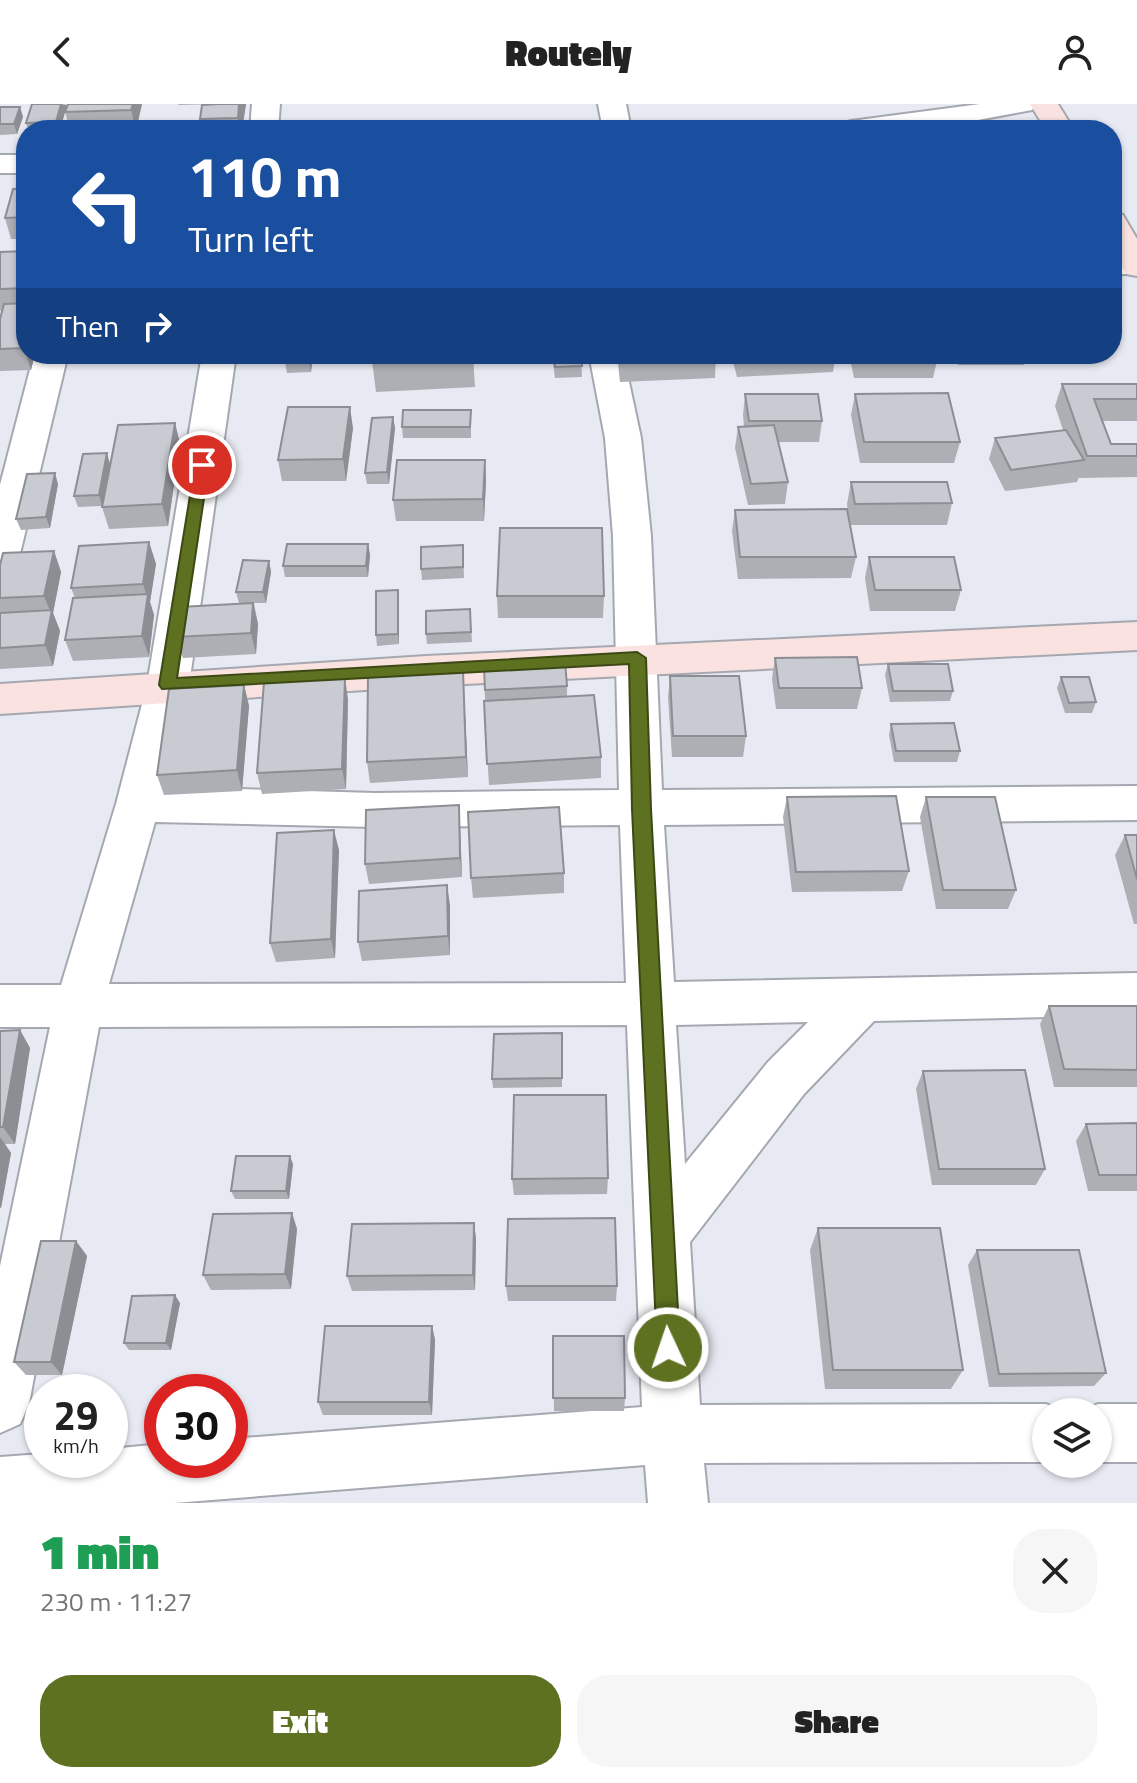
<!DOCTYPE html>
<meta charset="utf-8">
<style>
:root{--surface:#fff;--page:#f6f6f6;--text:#222;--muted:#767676;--accent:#5d7120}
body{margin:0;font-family:"Titillium Web",sans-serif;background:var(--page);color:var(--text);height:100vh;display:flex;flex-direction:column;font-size:30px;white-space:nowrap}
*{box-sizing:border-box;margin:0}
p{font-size:26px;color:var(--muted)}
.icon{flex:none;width:44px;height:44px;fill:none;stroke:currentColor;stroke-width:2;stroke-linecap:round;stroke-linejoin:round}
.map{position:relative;height:1399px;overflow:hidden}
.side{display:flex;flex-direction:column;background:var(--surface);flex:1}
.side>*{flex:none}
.hud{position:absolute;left:16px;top:16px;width:1106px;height:244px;border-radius:32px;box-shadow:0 2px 6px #0004;background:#1a4fa0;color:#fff;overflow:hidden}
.buttons{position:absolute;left:1032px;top:1294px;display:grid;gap:16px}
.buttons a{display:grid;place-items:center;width:80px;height:80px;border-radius:50%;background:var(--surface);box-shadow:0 2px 6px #0004;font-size:40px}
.speed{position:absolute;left:24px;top:1270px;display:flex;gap:16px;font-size:40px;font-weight:700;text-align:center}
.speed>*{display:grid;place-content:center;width:104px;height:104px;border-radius:50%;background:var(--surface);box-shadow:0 2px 6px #0004;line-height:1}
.speed small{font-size:20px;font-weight:400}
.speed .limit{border:12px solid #d22;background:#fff;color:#111}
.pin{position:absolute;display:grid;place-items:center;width:68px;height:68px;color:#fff;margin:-34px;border:4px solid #fff;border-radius:50%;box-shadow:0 2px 8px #0007}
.me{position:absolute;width:88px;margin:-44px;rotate:357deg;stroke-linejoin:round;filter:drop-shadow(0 0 6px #0008)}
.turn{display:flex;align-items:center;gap:28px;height:168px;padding:0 40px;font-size:36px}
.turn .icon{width:104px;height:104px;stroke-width:2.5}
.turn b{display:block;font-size:56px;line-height:68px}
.then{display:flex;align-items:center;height:76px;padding:0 40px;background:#0003;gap:16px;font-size:30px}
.round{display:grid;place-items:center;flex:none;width:84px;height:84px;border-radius:32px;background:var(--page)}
.overview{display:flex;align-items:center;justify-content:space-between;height:136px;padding:0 40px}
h1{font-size:48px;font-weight:800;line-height:60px;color:#1e9e55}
.action{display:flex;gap:16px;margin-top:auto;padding:16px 40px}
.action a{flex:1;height:92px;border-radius:32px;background:var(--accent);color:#fff;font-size:32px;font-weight:800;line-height:92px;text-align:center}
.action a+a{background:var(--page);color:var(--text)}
header{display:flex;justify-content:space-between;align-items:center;height:104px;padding:0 40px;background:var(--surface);font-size:36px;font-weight:800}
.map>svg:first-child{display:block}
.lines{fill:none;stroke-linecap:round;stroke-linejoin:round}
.street-casing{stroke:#a5a8b0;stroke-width:4}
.secondary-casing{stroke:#a5a8b0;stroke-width:4}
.street{fill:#fff;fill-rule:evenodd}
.secondary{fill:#f9e2df;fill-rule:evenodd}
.wall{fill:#adafb5}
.shaded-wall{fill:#8d8e94}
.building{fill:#c9cbd3;stroke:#8d8e94;stroke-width:2}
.route{fill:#5d7120;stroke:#3c4915;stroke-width:2}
</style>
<header><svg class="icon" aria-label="back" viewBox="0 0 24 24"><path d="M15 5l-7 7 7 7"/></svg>Routely<svg class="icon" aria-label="person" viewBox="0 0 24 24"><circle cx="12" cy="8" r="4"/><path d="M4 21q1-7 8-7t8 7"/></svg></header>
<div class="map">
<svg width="1137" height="1399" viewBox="0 0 1137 1399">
<rect width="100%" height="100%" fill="#e8eaf3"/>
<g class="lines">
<!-- street casing -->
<g class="street-casing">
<g id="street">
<polygon points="252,0 280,0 278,26 250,26"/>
<polygon points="598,0 626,0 631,26 603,26"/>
<polygon points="980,0 1036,0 1032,6 925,26 837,26 841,20 851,17"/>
<rect x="0" y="51" width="26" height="18"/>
<polygon points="1137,151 1137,169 1112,171 1112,153"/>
<polygon points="34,250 68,250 19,454 14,463 0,467 0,381"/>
<path d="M202,250H236L189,581L164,683L375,689L619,686L613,432L605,334L589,250H623L641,334L651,432L662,686L1137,682V716L664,721L674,878L1137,869V911L874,917L804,990L690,1138L700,1301L1046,1300L1066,1308H1046V1358L704,1359L708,1399H648L645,1361L174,1399H0V1353L42,1350V1356H110V1345L162,1340V1356H230V1335L642,1303L627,921L99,923L29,1300L20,1320L0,1329V1162L50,923H0V881H61L116,700L147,581ZM155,718L375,723L620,721L626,879L109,880ZM808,918L768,958L685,1060L676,921Z"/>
<polygon points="1098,1300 1137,1300 1137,1358 1098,1358 1098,1308 1078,1308"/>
</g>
</g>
<!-- secondary casing -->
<g class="secondary-casing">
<g id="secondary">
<polygon points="1030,0 1058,0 1074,26 1046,26"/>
<polygon points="1112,108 1123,111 1137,135 1137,172 1126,170 1112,146"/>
<polygon points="1137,518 1137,546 426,582 0,610 0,580 426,552"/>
</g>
</g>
<!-- street -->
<use href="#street" class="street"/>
<!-- secondary -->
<use href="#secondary" class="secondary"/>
</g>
<!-- wall -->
<g class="wall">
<polygon points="68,0 142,0 136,26 70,26 65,8"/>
<polygon points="178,0 246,0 242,26 202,26 200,15 219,0 179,1"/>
<polygon points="67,1 60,26 28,26 26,19"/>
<polygon points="0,3 20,3 23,13 17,30 0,31"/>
<polygon points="26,72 26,135 11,135 5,114"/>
<polygon points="26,147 26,250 35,250 31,266 0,267 0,215 2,206 0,207 0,148"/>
<polygon points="286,250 313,250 311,268 287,269 285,258"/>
<polygon points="473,250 475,283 376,288 372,257"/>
<polygon points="552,250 581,250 582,273 555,274"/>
<polygon points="617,250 716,250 715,274 620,278"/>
<polygon points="731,250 836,250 833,268 737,273"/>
<polygon points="849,250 938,250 938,252 933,274 854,274"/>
<polygon points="956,250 1027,250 1024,261 958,261"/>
<polygon points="1062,280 1137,280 1137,317 1102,317 1111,340 1137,340 1137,373 1079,374 1079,373 1077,378 1005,387 989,355 995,334 1063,326 1055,302"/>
<polygon points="745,290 822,317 819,338 778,338 788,378 785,400 748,401 735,344 738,323 744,323 743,311"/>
<polygon points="855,290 960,338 954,359 860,359 851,311"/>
<polygon points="471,306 471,334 403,334 402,323"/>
<polygon points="393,313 395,324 389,380 367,380 365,369"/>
<polygon points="175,319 180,340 168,422 109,425 102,403"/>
<polygon points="353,324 346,377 282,377 278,356"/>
<polygon points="485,356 486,377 484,417 396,417 393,396"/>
<polygon points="110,360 102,402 78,403 74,392"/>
<polygon points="851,378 952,399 947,421 850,421 847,400"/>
<polygon points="58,380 50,424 21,426 16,415"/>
<polygon points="735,406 856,453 851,474 738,475 732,427"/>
<polygon points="149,438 156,460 150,498 154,511 149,553 73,557 65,536 75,494 71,484"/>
<polygon points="368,440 370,451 368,473 285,473 283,462"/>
<polygon points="463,441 464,474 422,476 421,465"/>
<polygon points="54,447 61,468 53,509 60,527 53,562 0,565 0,461"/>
<polygon points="869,453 961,486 955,507 870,507 865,474"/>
<polygon points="269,457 271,468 266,499 254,499 258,520 256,550 183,554 176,533 239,499 236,488"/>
<polygon points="398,486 399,497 399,540 377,542 376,531"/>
<polygon points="497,492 604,492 603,514 498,514"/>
<polygon points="470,505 472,538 427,540 426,530"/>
<polygon points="775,554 862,584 857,605 776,605 772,575"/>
<polygon points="888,560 953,587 950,597 890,598 885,571"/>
<polygon points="484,562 567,582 567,592 485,597"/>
<polygon points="670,572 746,632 743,653 672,653 668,593"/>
<polygon points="1061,573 1096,598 1092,609 1065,609 1057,584"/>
<polygon points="244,581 249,602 242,687 164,691 157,671"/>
<polygon points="464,588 468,673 370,679 367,658"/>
<polygon points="348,595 346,685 262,690 257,669"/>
<polygon points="484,597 601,653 601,674 489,681"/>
<polygon points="891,620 960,647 957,658 894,658 889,631"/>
<polygon points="787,693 909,767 902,787 792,788 783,713"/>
<polygon points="926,693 1016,786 1008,805 936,805 920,713"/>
<polygon points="459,701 462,773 369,780 365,760"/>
<polygon points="1125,731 1137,731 1137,820 1134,820 1115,751"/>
<polygon points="339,746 335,854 276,858 270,839"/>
<polygon points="564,769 564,789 473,794 471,774"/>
<polygon points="450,801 450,851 362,857 358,838"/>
<polygon points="1049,902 1137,902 1137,983 1054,983 1040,920"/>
<polygon points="20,926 30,944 15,1040 5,1040 11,1049 1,1104 0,1104 0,927"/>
<polygon points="562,929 562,983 493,984 492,975"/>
<polygon points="923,967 1045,1065 1036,1081 932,1081 916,985"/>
<polygon points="1137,1019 1137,1087 1088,1087 1076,1037 1086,1020"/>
<polygon points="293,1060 289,1095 235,1095 231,1087"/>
<polygon points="608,1074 607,1090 514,1091 512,1075"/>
<polygon points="292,1109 297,1125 291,1185 211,1186 203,1171"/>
<polygon points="474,1119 476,1135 475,1186 352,1187 347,1172"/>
<polygon points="818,1124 963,1266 951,1285 825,1285 810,1146"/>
<polygon points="76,1137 87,1152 62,1271 26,1271 14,1258"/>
<polygon points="977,1146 1106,1269 1094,1282 989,1283 968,1161"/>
<polygon points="506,1182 617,1182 616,1197 508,1197"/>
<polygon points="180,1199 171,1246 129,1246 124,1239"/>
<polygon points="432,1222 435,1236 432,1311 323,1311 318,1298"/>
<polygon points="553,1232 625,1294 624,1307 554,1307"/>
</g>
<!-- shaded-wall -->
<g class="shaded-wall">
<polygon points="61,0 67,1 60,26 58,26 56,18"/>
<polygon points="133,0 142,0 136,26 131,6"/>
<polygon points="239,0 246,0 242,26 240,26 238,14"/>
<polygon points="20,3 23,13 17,30 14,20"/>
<polygon points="26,250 35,250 31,266"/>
<polygon points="310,250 313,250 311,268 309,257"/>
<polygon points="350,303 353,324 346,377 343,355"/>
<polygon points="393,313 395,324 389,380 387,368"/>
<polygon points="175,319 180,340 168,422 162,400"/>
<polygon points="107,349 110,360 102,402 99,391"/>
<polygon points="485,356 486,377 484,417 483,395"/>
<polygon points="55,369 58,380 50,424 46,413"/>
<polygon points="149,438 156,460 150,498 154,511 149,553 142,532 147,493 143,480"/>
<polygon points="368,440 370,451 368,473 366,462"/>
<polygon points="54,447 61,468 53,509 60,527 53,562 45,541 51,509 44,492"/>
<polygon points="269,457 271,468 266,499 263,488"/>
<polygon points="398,486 399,497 399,540 398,530"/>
<polygon points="253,499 258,520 256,550 251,529"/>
<polygon points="463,567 464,588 468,673 466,653"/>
<polygon points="345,574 348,595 346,685 342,665"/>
<polygon points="244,581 249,602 242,687 237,666"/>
<polygon points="459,701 460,721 462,773 460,754"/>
<polygon points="334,726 339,746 335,854 331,835"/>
<polygon points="447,781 450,801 450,851 448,832"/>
<polygon points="20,926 30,944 15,1040 3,1023"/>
<polygon points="0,1033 11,1049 1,1104 0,1102"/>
<polygon points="290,1052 293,1060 289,1095 286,1087"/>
<polygon points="292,1109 297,1125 291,1185 285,1170"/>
<polygon points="474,1119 476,1135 475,1186 473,1171"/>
<polygon points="76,1137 87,1152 62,1271 51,1258"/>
<polygon points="175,1191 180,1199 171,1246 166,1239"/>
<polygon points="432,1222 435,1236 432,1311 429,1298"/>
</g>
<!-- building -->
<g class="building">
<polygon points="32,0 61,0 56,18 26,19"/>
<polygon points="68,0 133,0 131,6 65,8"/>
<polygon points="219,0 239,0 238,14 200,15 202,1"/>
<polygon points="0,3 20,3 14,20 0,20"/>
<polygon points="23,72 26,72 26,84 19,84"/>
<polygon points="26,84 26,113 5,114 13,85"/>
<polygon points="26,147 26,184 0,185 0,148"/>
<polygon points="26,199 26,237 24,244 0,245 0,215 4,200"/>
<polygon points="286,250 310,250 309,257 285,258"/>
<polygon points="372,250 473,250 473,252 372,257"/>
<polygon points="554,250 581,250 582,262 555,263"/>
<polygon points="619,250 716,250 717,252 620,257"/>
<polygon points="739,250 771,250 739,251"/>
<polygon points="857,250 938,250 938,252 858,252"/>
<polygon points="1062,280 1137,280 1137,295 1094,295 1111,340 1137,340 1137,352 1087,352"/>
<polygon points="948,289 960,338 864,338 855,290"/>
<polygon points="745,290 818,290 822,317 749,317"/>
<polygon points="288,303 350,303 343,355 278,356"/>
<polygon points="403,306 471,306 470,323 402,323"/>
<polygon points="393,313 387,368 365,369 372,314"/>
<polygon points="175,319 162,400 102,403 118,321"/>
<polygon points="774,321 788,378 751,380 738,323"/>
<polygon points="1066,326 1084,356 1011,366 995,334"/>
<polygon points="107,349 99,391 74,392 83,350"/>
<polygon points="397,356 485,356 483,395 393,396"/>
<polygon points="55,369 46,413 16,415 27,370"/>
<polygon points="851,378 947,378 952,399 855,400"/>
<polygon points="847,405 856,453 740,453 735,406"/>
<polygon points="500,424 602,424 604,492 497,492"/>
<polygon points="149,438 143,480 71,484 79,442"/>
<polygon points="287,440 368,440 366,462 283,462"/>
<polygon points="463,441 463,463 421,465 421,443"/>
<polygon points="54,447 44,492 0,494 0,461 3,449"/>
<polygon points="869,453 954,453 961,486 875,486"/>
<polygon points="243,456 269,457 263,488 236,488"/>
<polygon points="398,486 398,530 376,531 376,487"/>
<polygon points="148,490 142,532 65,536 73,494"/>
<polygon points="253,499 251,529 176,533 180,503"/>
<polygon points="470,505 471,528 426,530 426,507"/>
<polygon points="52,506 45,541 0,544 0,509"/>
<polygon points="857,553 862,584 779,584 775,554"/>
<polygon points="565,557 567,582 485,586 484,562"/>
<polygon points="888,560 948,560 953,587 893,587"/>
<polygon points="463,567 466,653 367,658 368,573"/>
<polygon points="670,572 739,572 746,632 673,632"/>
<polygon points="1061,573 1089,573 1096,598 1069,599"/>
<polygon points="345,574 342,665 257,669 264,578"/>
<polygon points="244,581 237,666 157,671 169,585"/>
<polygon points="594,591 601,653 487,660 484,597"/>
<polygon points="954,619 960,647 896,647 891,620"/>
<polygon points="896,692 909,767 796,768 787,693"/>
<polygon points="926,693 995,693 1016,786 943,786"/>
<polygon points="459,701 460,754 365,760 366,706"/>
<polygon points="559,703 564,769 471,774 468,708"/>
<polygon points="334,726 331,835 270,839 277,729"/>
<polygon points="1125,731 1137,731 1137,775"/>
<polygon points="447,781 448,832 358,838 359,787"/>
<polygon points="1049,902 1137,902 1137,966 1064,965"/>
<polygon points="20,926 3,1023 0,1023 0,927"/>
<polygon points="562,929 562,974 492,975 494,930"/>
<polygon points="1025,966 1045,1065 939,1065 923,967"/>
<polygon points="514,991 606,991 608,1074 512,1075"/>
<polygon points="1137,1019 1137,1071 1099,1071 1086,1020"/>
<polygon points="236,1052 290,1052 286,1087 231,1087"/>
<polygon points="292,1109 285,1170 203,1171 213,1110"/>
<polygon points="615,1114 617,1182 506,1182 508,1115"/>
<polygon points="474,1119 473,1171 347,1172 352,1120"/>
<polygon points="818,1124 940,1124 963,1266 833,1266"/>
<polygon points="41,1137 76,1137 51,1258 14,1258"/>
<polygon points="977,1146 1079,1146 1106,1269 999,1270"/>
<polygon points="175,1191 166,1239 124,1239 132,1192"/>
<polygon points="325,1222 432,1222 429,1298 318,1298"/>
<polygon points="553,1232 624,1232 625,1294 553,1294"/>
</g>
<!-- route -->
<polygon class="route" points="202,356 209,361 177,574 637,548 646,554 651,705 680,1244 677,1252 668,1256 660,1252 657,1244 632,705 629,560 162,585 159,581 195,361"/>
</svg>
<div class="buttons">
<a><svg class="icon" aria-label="layers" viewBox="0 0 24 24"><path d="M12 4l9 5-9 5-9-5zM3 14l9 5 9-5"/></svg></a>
</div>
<div class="speed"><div>29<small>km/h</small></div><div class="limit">30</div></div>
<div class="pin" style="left:202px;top:361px;background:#d93025"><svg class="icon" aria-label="arrive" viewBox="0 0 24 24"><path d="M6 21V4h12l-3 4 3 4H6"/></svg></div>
<svg class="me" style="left:668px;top:1244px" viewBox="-20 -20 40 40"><circle r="17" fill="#5d7120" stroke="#fff" stroke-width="3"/><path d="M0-11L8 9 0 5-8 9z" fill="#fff"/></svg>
<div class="hud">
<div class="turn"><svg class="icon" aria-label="left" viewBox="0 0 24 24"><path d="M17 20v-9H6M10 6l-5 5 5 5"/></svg><div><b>110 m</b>Turn left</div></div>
<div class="then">Then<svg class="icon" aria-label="right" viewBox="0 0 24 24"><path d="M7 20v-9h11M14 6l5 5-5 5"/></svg></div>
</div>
</div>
<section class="side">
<div class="overview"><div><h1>1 min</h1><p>230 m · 11:27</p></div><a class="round"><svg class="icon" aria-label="close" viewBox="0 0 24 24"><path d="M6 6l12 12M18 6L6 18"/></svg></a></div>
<div class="action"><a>Exit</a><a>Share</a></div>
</section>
